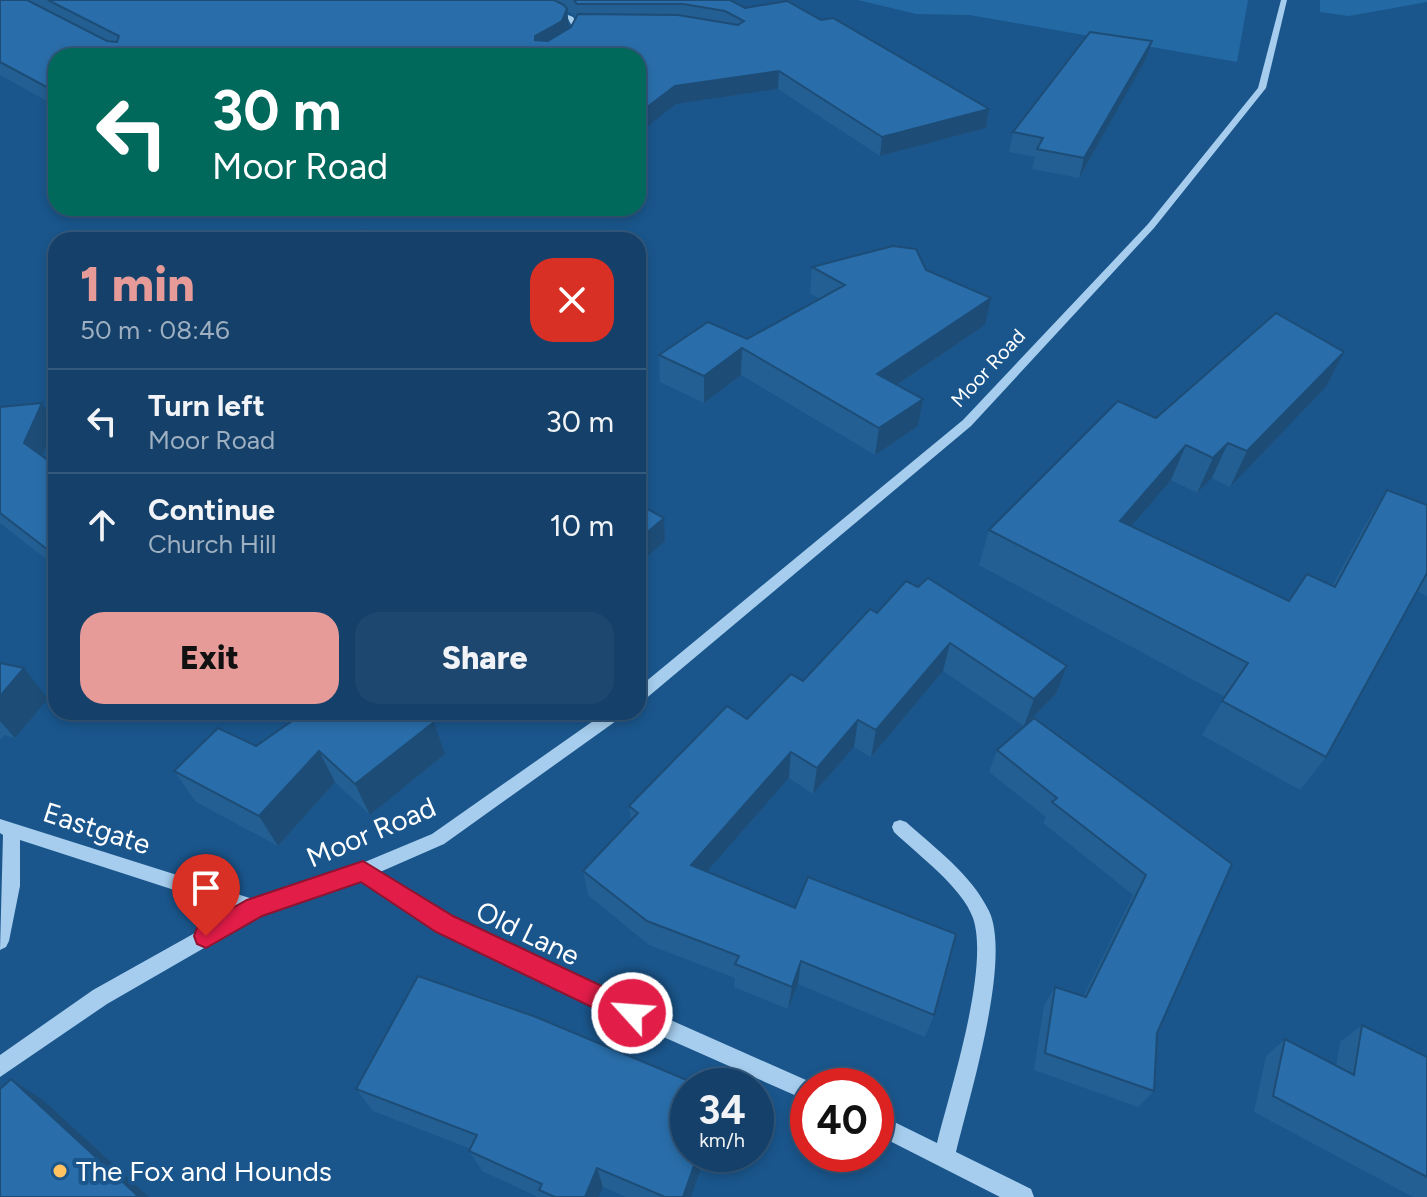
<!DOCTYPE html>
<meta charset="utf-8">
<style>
:root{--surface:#144069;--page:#1d476f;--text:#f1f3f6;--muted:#9dafc0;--line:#33597d;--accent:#e69b98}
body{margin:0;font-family:Figtree,sans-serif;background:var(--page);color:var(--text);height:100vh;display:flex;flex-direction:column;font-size:30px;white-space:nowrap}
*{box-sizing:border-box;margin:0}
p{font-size:26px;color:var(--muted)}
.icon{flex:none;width:44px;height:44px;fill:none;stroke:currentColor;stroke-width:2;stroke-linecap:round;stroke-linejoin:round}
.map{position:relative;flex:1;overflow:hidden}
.drawer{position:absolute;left:48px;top:232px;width:598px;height:488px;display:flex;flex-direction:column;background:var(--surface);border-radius:24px;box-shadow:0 4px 12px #0003,0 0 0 2px var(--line)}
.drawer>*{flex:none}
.guide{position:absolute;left:48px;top:48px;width:598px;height:168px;border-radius:24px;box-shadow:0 4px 12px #0003,0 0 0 2px var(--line);background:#00695c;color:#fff;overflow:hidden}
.speed{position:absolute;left:670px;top:1068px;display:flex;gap:16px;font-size:40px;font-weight:700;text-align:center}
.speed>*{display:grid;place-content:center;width:104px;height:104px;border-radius:50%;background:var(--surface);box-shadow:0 4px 12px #0003,0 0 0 2px var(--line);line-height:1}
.speed small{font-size:20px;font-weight:400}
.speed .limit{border:12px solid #d22;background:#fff;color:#111}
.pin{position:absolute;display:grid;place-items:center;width:68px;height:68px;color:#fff;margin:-82px -34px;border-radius:50% 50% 50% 0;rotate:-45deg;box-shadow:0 0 8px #0007}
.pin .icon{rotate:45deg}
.me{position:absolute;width:88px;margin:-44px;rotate:296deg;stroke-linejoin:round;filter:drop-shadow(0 0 6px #0008)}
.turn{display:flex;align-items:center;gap:28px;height:168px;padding:0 32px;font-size:36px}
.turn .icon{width:104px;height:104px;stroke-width:2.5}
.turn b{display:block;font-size:56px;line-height:68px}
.round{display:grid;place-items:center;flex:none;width:84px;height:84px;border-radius:24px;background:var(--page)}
.headline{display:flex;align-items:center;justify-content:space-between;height:136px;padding:0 32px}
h1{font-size:48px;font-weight:800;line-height:60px;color:var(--accent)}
.button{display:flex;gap:16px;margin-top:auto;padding:16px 32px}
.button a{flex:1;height:92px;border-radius:24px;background:var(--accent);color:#111;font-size:32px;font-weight:800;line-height:92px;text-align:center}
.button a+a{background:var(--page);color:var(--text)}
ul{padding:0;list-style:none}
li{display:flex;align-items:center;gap:24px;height:104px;padding:0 32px;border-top:2px solid var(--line)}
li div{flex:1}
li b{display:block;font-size:30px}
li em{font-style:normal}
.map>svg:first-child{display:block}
.green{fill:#236aa5}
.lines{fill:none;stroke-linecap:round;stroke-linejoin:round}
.minor{fill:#a6cded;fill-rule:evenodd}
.wall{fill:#235f92;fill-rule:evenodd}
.shaded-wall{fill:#1d4d77}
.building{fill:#296eaa;stroke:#1d4d77;stroke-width:2}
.route{fill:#e11d48;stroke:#92132f;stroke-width:2}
.poi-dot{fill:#ffc362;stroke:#1a568c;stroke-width:3}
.labels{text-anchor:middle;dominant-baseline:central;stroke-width:8;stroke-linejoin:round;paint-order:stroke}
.far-street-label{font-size:20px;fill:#fff;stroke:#1a568c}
.near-street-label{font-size:28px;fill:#fff;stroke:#1a568c}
.near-poi-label{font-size:28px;fill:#fff;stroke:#1a568c;text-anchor:start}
</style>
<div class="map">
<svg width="1427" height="1197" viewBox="0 0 1427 1197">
<rect width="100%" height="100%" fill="#1a568c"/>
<!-- green -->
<g class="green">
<polygon points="858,0 1248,0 1237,62 970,15 916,14"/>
<polygon points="1320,0 1427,0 1427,2 1349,16 1320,12"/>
</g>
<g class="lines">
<!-- minor -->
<g class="minor">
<path d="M522,0H531L573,17L578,26C572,43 559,56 539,56L566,40L572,26L568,19Z"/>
<polygon points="1281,0 1287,0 1266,88 1154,228 971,426 643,701 638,703 638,688 963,420 1148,224 1258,88"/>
<polygon points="606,712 626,712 623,716 444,844 380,872 451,918 639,1006 815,1084 816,1086 808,1086 808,1101 625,1020 439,930 361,880 261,915 107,1004 0,1077 0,1055 93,990 236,910 20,840 20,886 9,941 6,947 0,950 3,835 0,833 0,819 256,900 360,864 432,834"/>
<path d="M900,820L906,822C936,849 971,874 989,911C1012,959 969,1098 956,1152L1031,1189L1034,1197H1000L876,1134V1113L937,1143C950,1090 990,968 973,918C962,887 918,855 894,832L892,827L894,822Z"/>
</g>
</g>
<!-- wall -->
<g class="wall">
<path d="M0,0H730L745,8L821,20L989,109L986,128L880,156L778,89L676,104L638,56H56V111L54,105L0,75ZM567,11L574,14L576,18L571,27L567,30L569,26Z"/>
<polygon points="1152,41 1146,59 1079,178 1032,169 1035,157 1009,152 1013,132"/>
<polygon points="812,267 926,270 985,325 897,385 918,426 875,455 741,375 704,403 660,382 659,355 747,339 820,299 810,293"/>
<polygon points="1344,352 1326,387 1230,487 1212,478 1197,493 1171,480 1132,526 1289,601 1332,586 1365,525 1387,490 1427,505 1427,596 1417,591 1326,757 1300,790 1202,735 1225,697 979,565 989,530 1156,418"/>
<polygon points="0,407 55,425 42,456 56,466 56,567 0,523"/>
<polygon points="877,613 1067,666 1056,694 1024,726 943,671 871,757 854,747 813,794 789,778 707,872 934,1015 925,1037 798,984 788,1009 734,987 735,978 649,945 588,895 583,871 631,821 629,806 747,719 803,681"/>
<polygon points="0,663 48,699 15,738 4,735 0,740"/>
<polygon points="434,722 445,754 370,815 335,782 278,846 196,802 174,771 256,746"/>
<polygon points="997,750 1232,864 1157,1033 1154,1091 1138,1107 1034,1070 1044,1005 1055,987 1083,997 1133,895 1043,823 1046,817 989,772"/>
<polygon points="1362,1025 1427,1057 1427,1197 1413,1197 1254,1112 1266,1056 1285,1039 1336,1066 1340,1042"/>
<polygon points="356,1089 688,1154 706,1154 691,1197 626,1197 603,1187 599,1197 538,1197 482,1171 469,1151 471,1149 373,1111"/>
</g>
<!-- shaded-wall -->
<g class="shaded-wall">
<polygon points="567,9 569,26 564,38 537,53 535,40 535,36"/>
<polygon points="1152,41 1146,59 1079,178 1084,158"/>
<polygon points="779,71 778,89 676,104 638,134 638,114 675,86"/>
<polygon points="989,109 986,128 880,156 882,137"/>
<polygon points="991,298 985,325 873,401 877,374"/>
<polygon points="742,348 741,375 704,403 704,376"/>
<polygon points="1344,352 1326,387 1230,487 1247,451"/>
<polygon points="923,399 918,426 875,455 879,428"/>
<polygon points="42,403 55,425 38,465 24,443"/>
<polygon points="1228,443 1212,478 1197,493 1213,458"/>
<polygon points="1186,445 1171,480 1106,556 1120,521"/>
<polygon points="664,518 665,541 638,564 638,540"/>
<polygon points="950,643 943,671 871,757 876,730"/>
<polygon points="1067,666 1056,694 1024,726 1034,699"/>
<polygon points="24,668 48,699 15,738 0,721 0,696"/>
<polygon points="858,720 854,747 813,794 817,768"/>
<polygon points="434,722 445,754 370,815 355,784"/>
<polygon points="319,751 335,782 278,846 259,816"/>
<polygon points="791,752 789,778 691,890 691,865"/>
<polygon points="801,961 798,984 788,1009 792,987"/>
<polygon points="11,1079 44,1101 149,1197 139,1197"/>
<polygon points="698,1154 706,1154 691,1197 683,1197"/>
<polygon points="597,1168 603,1187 599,1197 585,1197"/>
</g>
<!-- building -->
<g class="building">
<polygon points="0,0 27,0 107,41 117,42 119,36 48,0 554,0 564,5 567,9 562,21 535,36 535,40 548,41 571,27 578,14 678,15 738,25 744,21 725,11 683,4 577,4 574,0 730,0 745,8 787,1 821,20 833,18 989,109 882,137 779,71 675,86 638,114 638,56 222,56 216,53 207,56 56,56 56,92 0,62"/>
<polygon points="1090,32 1152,41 1084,158 1037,149 1043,138 1013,132"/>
<polygon points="365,230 370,240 344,240"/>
<polygon points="589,231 600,240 581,240"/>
<polygon points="893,246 916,249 926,270 991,298 877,374 923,399 879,428 742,348 704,376 659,355 708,322 747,339 845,285 812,267"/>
<polygon points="1276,313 1344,352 1247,451 1228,443 1213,458 1186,445 1120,521 1289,601 1307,574 1335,587 1387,490 1427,505 1427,573 1326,757 1222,701 1248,663 989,530 1118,401 1156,418"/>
<polygon points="42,403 24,443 56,466 56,556 0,513 0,407"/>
<polygon points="638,504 664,518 638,540"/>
<polygon points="56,578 56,587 50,582"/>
<polygon points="928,578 1067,666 1034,699 950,643 876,730 858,720 817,768 791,752 691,865 795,908 808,877 956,934 934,1015 801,961 792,987 735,964 739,956 647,921 583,871 638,813 629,806 727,706 747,719 791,674 803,681 870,609 877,613 906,581 918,587"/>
<polygon points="0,663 24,668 0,696"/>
<polygon points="305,712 422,712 434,722 355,784 319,751 259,816 174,771 218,728 256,746"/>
<polygon points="1034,718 1232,864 1157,1033 1154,1091 1045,1053 1055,987 1086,997 1146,875 1052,802 1057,798 997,750"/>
<polygon points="418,976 536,1017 701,1086 688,1086 688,1154 698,1154 683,1197 665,1197 597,1168 585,1197 555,1197 539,1190 542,1184 469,1151 477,1135 356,1089"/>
<polygon points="1362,1025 1427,1057 1427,1177 1273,1096 1285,1039 1354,1075"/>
<polygon points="11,1079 139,1197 0,1197 0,1089"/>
</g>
<!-- route -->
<polygon class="route" points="363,861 453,916 640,1004 644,1013 640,1022 632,1025 623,1022 436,932 361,882 262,916 206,948 197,944 194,936 197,928 247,900"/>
<!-- markers -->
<circle class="poi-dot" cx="60" cy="1171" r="8"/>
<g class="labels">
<!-- far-street labels -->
<g class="far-street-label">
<text transform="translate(988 368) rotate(-47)">Moor Road</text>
</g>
<!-- near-street labels -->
<g class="near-street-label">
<text transform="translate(97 828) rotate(18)">Eastgate</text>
<text transform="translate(371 832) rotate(-23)">Moor Road</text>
<text transform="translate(528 933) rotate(26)">Old Lane</text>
</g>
<!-- near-poi labels -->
<g class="near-poi-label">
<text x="76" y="1171">The Fox and Hounds</text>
</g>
</g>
</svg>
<div class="speed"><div>34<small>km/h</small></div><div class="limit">40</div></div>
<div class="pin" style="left:206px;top:936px;background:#d93025"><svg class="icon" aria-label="arrive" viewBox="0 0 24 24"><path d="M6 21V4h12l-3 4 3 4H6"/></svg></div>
<svg class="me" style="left:632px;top:1013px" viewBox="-20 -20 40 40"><circle r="17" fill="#e11d48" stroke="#fff" stroke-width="3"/><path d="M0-11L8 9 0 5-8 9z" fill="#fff"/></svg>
<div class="guide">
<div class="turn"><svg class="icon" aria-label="left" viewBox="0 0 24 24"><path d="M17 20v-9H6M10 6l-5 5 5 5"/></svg><div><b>30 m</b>Moor Road</div></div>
</div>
<section class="drawer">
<div class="headline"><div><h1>1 min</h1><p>50 m · 08:46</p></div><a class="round" style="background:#d93025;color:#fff"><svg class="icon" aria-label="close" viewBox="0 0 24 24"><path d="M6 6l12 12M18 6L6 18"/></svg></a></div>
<ul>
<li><svg class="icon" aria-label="left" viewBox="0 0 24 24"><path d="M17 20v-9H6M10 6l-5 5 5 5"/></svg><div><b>Turn left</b><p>Moor Road</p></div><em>30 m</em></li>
<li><svg class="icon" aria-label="ahead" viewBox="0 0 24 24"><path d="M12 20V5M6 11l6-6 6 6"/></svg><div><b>Continue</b><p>Church Hill</p></div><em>10 m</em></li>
</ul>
<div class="button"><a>Exit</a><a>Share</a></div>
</section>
</div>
